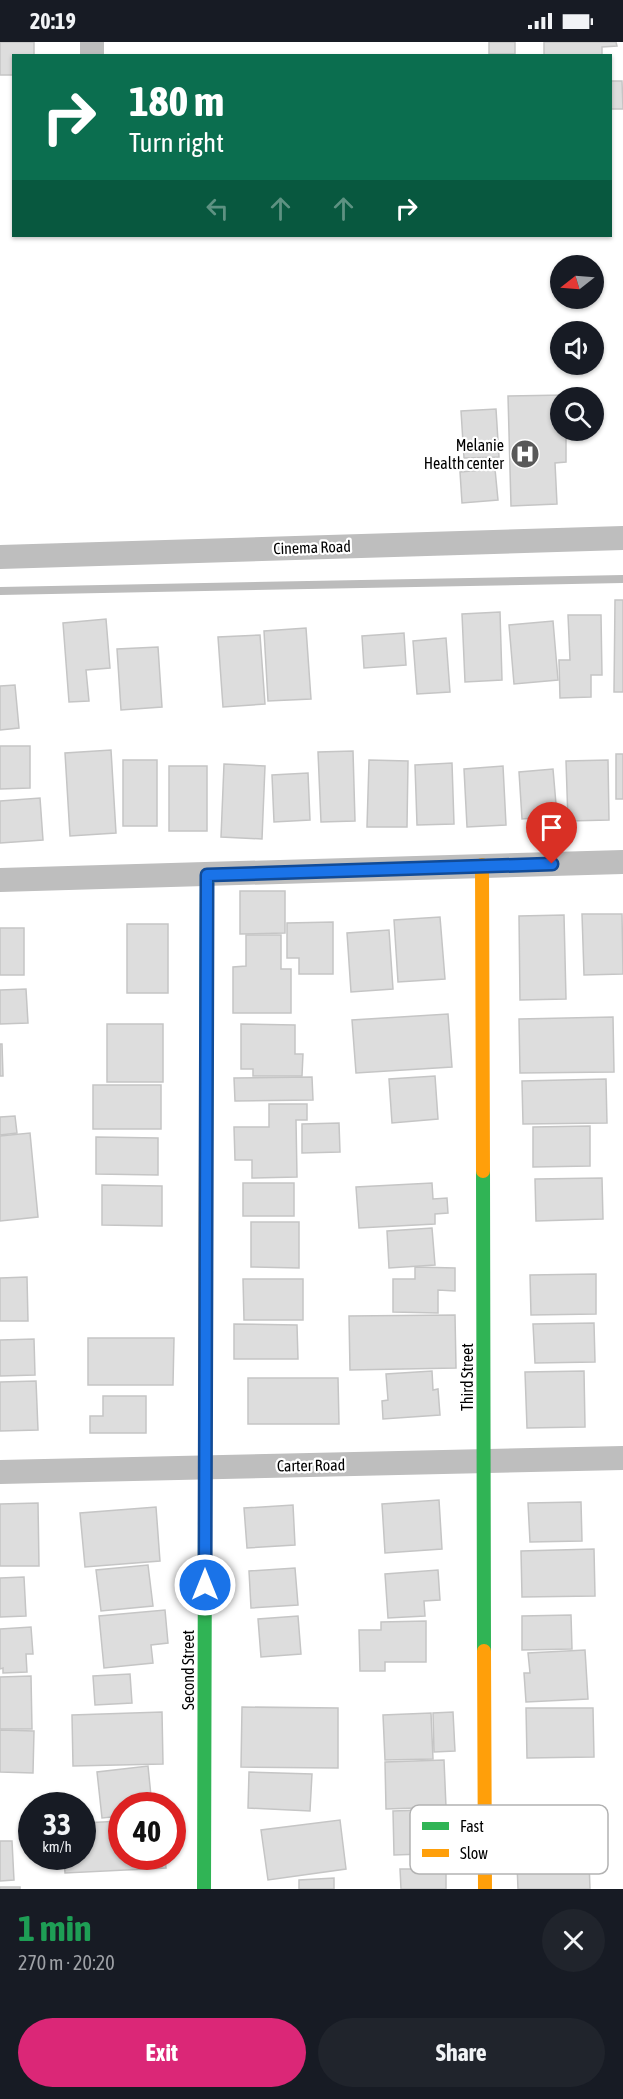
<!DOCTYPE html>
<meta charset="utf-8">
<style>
:root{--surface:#171b24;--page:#20242c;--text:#f1f3f6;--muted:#9ea1a6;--accent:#db2777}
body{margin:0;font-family:"Asap Condensed",sans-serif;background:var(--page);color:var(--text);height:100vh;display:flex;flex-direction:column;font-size:22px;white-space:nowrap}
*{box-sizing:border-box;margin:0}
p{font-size:20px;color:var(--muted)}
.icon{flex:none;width:33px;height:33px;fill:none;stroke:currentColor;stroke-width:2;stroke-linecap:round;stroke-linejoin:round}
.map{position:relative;height:1847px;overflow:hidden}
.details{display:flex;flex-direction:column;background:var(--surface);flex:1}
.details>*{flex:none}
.banner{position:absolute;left:12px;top:12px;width:600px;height:183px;border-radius:0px;box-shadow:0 2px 4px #0004;background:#0b6e4f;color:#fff;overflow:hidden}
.needle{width:39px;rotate:253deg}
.fabs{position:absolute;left:550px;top:213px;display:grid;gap:12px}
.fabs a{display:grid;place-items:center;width:54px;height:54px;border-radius:50%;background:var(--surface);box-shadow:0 2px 4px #0004;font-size:30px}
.speed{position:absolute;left:18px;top:1750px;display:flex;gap:12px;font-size:30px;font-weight:700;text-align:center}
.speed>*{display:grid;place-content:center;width:78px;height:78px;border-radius:50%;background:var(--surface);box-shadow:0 2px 4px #0004;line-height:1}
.speed small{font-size:15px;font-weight:400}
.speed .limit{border:9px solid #d22;background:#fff;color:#111}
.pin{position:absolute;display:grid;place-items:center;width:51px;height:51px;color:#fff;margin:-62px -26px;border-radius:50% 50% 50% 0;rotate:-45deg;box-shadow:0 0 6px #0007}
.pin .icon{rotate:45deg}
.me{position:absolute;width:66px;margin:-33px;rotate:0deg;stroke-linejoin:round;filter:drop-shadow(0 0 4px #0008)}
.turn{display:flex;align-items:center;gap:21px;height:126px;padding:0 18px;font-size:27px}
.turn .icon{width:78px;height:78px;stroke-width:2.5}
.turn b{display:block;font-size:42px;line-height:51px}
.lanes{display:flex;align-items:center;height:57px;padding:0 18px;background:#0003;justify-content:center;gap:30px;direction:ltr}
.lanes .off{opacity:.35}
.round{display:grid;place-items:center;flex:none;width:63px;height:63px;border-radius:32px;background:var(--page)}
.overview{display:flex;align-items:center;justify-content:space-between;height:102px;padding:0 18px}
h1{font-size:36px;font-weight:700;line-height:45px;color:#1e9e55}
.cta{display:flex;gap:12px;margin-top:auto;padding:12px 18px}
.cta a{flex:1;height:69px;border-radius:36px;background:var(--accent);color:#fff;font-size:24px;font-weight:700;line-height:69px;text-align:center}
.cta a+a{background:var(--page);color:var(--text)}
.status{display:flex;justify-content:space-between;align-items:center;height:42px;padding:0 30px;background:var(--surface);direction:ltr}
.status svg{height:16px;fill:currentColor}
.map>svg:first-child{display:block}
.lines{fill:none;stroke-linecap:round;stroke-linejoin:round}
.stream{stroke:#bcbcbc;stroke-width:8}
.building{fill:#ddd;stroke:#c5c5c5;stroke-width:1.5}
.street{stroke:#bebebe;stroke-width:24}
.fast{stroke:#30b455;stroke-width:14}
.slow{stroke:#ff9f0a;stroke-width:14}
.route-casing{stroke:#114b97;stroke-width:15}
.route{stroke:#1a73e8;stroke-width:10}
.labels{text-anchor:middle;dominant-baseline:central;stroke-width:4.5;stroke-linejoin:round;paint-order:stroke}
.poi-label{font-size:16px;fill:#000;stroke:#fff;text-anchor:end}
.street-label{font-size:16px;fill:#000;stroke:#fff}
.key{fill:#fff;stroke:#b2b2b2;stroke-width:1.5}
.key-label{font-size:16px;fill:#000}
</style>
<div class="status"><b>20:19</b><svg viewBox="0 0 49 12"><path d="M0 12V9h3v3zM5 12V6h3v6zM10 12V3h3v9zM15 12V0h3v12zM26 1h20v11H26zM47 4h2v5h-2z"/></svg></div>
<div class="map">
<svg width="623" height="1847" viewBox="0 0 623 1847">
<rect width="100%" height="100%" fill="#fff"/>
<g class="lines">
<!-- stream -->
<polyline class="stream" points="0,549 623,537"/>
</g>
<!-- building -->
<g class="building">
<polygon points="0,0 34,0 34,14 14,14 14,33 0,33"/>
<rect x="489" y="0" width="26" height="12"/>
<polygon points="544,0 616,0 617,4 602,5 602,14 544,14"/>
<polygon points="610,39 622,39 623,67 610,67"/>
<polygon points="565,353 565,356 561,356 561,388 566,388 566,420 555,421 557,462 511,464 508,354"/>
<polygon points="496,367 499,415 464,416 461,369"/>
<polygon points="495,427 498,458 462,461 460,430"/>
<polygon points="615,558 623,558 623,650 614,650"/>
<polygon points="500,570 502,638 465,640 462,572"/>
<polygon points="568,573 601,573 602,633 591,633 591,655 560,656 559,618 570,618"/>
<polygon points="106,577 110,626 86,628 89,659 69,660 63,581"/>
<polygon points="553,579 558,638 514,642 509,583"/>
<polygon points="306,586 311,657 268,659 264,589"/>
<polygon points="404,591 406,623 364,626 362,594"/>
<polygon points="260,593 265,662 223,665 218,595"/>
<polygon points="446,596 450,650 417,652 413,599"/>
<polygon points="158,605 162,665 121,668 117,607"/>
<polygon points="15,643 19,686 0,688 0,644"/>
<polygon points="0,704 30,704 30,746 0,747"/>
<polygon points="111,708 116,791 70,794 65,711"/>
<polygon points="353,709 355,779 321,780 318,710"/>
<rect x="616" y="712" width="7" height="45"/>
<rect x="123" y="718" width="34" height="66"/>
<polygon points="369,718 408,719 407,785 367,785"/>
<polygon points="608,718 609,778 568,779 566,719"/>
<polygon points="452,721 454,782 417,783 415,723"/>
<polygon points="224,722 265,724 262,797 221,795"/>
<rect x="169" y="724" width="38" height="65"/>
<polygon points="503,724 506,783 467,785 464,727"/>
<polygon points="553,727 557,774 522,777 519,730"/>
<polygon points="308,731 310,778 274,780 272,733"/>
<polygon points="40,756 43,798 0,801 0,759"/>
<polygon points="240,849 285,849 285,891 240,892"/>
<polygon points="582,872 622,872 623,932 584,933"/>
<polygon points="564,873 566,957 520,958 519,874"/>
<polygon points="440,875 445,937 398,940 394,878"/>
<polygon points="333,880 333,932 299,932 299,916 287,916 287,881"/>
<rect x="127" y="882" width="41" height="69"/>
<rect x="0" y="886" width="24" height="47"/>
<polygon points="389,888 393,947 351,950 347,891"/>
<polygon points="246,893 281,893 281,927 291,927 291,971 233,971 233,925 246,924"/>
<polygon points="26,947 28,981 0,982 0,948"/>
<polygon points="448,972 452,1025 356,1031 352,978"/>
<polygon points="613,975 614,1030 520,1031 519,977"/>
<rect x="107" y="982" width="56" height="58"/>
<polygon points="241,982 295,983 295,1012 303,1012 302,1034 253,1034 253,1027 241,1027"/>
<polygon points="0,1002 2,1002 3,1034 0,1034"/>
<polygon points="435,1034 438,1077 392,1081 389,1037"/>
<polygon points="312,1035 313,1058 235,1059 234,1036"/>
<polygon points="606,1037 607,1081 523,1082 522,1039"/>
<rect x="93" y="1043" width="68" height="44"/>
<polygon points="269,1062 307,1062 307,1078 296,1078 297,1135 252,1136 252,1118 235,1118 234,1085 269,1085"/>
<polygon points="15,1074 17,1091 0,1093 0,1075"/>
<polygon points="339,1081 340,1110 302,1111 302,1082"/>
<polygon points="590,1084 590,1124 533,1125 533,1085"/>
<polygon points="30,1091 38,1175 0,1179 0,1094"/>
<polygon points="96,1095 158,1096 158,1133 96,1132"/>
<polygon points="602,1136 603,1177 536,1179 535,1137"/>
<rect x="243" y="1141" width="51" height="33"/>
<polygon points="432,1141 433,1157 447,1156 448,1171 435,1172 435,1182 359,1186 356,1145"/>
<polygon points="102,1143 162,1144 162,1184 102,1183"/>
<polygon points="251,1180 299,1180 299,1226 251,1225"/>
<polygon points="432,1186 435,1223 389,1226 387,1189"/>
<polygon points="415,1225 455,1226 455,1249 438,1248 438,1271 393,1270 393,1237 415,1237"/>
<polygon points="596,1232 596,1272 531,1273 530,1233"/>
<polygon points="27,1235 28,1279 0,1279 0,1236"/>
<polygon points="243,1237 303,1237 303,1278 244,1278"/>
<polygon points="455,1273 456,1326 350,1328 349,1274"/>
<polygon points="594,1281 595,1320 535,1321 533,1282"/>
<polygon points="234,1282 297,1283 298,1317 234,1317"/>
<polygon points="88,1296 174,1296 173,1343 88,1343"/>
<polygon points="34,1297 35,1333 0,1334 0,1298"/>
<polygon points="432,1329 433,1348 438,1347 440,1373 383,1377 382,1359 388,1358 386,1332"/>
<polygon points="584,1329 585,1385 527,1386 525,1330"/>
<polygon points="248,1336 338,1336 339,1382 248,1382"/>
<polygon points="36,1339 38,1388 0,1389 0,1340"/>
<polygon points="103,1354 146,1354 146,1391 90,1391 90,1374 103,1374"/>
<polygon points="439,1458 442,1507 385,1511 382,1462"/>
<polygon points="581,1460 582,1499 530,1500 528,1461"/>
<polygon points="38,1461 39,1524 0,1524 0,1462"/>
<polygon points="293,1463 295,1503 247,1506 244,1466"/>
<polygon points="156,1465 160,1519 85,1525 80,1471"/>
<polygon points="594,1507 595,1554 522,1555 521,1509"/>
<polygon points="148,1523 153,1564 101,1569 96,1528"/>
<polygon points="295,1526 298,1563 251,1566 249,1529"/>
<polygon points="438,1528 440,1558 424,1559 425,1574 388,1576 385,1532"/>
<polygon points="24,1535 26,1574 0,1575 0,1536"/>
<polygon points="165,1568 168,1601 151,1603 153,1621 104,1626 99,1574"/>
<polygon points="571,1573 572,1607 522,1608 522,1574"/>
<polygon points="298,1574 301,1612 261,1615 258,1577"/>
<polygon points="426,1579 426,1620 385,1620 385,1629 360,1629 359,1588 381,1588 381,1580"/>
<polygon points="31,1585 33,1612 26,1612 27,1630 3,1631 3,1626 0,1627 0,1587"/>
<polygon points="585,1608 588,1657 526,1660 524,1631 530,1631 528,1611"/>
<polygon points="130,1632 132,1661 95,1663 93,1634"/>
<polygon points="31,1634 32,1687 0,1687 0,1635"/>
<polygon points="242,1665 338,1666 338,1726 241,1725"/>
<polygon points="526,1666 593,1666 594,1715 527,1716"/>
<polygon points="162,1670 163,1722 73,1724 72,1673"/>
<polygon points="453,1670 455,1709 434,1710 433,1671"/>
<polygon points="431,1671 433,1717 385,1718 383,1673"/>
<polygon points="0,1688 34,1689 33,1731 0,1730"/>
<polygon points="444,1718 446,1765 386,1767 385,1720"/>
<polygon points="148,1724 152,1764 122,1764 122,1774 102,1776 97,1730"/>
<polygon points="249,1730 312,1732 310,1769 248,1766"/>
<polygon points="453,1767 454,1811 394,1813 393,1769"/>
<polygon points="340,1778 346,1827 268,1838 261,1788"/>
<polygon points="122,1779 122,1815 165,1815 166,1826 65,1831 64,1815 82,1815 82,1781"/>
<polygon points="0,1799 12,1799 14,1838 0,1839"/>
<polygon points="589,1818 590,1847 518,1847 517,1822"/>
<polygon points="400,1827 446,1827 446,1847 401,1847"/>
<polygon points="334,1836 334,1847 299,1847 299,1838"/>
<rect x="0" y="1845" width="20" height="2"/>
</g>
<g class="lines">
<!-- street -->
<g class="street">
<polyline points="92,14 92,0"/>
<polyline points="0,515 623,496"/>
<polyline points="0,838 623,820"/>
<polyline points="0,1430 623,1416"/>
</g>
<!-- fast -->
<g class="fast">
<polyline points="206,1110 207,833"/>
<polyline points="483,1129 484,1609"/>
<polyline points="204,1847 205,1477"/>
</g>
<!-- slow -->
<g class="slow">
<polyline points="482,823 483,1129"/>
<polyline points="205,1477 206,1110"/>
<polyline points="484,1609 485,1847"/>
</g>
</g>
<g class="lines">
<!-- route casing -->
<g class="route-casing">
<polyline id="route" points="205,1543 207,833 552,822"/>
</g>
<!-- route -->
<use href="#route" class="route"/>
</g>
<!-- icons -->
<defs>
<g id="hospital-disc" transform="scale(1.5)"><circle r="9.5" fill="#595959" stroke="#fff"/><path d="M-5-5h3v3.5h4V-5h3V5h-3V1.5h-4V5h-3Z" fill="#fff"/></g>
</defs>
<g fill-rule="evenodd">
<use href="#hospital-disc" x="525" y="412"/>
</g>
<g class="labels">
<!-- poi labels -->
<g class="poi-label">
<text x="504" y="403">Melanie<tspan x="504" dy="18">Health center</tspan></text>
</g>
<!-- street labels -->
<g class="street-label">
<text transform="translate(312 505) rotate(-2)">Cinema Road</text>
<text transform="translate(467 1335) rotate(-90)">Third Street</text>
<text transform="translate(311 1423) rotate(-1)">Carter Road</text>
<text transform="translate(188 1628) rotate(-90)">Second Street</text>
</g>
</g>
<!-- legend -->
<rect x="410" y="1763" width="198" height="69" rx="9" class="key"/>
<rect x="422" y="1780" width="27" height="8" fill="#30b455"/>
<rect x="422" y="1807" width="27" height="8" fill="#ff9f0a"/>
<g class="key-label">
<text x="460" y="1790">Fast</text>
<text x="460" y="1817">Slow</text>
</g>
</svg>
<div class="fabs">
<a><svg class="needle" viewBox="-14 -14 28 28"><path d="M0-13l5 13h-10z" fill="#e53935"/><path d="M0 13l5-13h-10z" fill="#9ea1a6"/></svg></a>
<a><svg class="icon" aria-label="sound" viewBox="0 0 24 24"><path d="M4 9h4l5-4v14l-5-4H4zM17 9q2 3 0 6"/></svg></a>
<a><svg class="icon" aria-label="search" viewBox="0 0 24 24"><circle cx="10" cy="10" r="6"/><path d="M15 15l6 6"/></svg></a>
</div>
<div class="speed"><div>33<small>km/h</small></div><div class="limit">40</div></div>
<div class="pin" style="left:552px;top:822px;background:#d93025"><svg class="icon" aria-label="arrive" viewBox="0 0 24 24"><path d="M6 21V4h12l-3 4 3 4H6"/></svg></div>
<svg class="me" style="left:205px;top:1543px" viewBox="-20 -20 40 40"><circle r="17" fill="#1a73e8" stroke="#fff" stroke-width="3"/><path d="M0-11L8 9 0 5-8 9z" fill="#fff"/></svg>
<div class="banner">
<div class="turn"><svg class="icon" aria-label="right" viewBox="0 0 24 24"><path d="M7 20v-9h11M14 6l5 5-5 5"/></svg><div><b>180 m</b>Turn right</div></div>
<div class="lanes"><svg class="icon off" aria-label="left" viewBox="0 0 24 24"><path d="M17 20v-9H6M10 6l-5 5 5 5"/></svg><svg class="icon off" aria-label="ahead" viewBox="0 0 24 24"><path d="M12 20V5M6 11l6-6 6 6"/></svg><svg class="icon off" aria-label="ahead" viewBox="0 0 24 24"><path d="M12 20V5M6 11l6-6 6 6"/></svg><svg class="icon" aria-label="right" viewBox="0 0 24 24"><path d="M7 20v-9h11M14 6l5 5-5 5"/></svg></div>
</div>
</div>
<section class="details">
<div class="overview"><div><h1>1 min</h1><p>270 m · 20:20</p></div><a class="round"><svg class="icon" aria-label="close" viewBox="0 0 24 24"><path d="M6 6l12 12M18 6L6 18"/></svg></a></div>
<div class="cta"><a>Exit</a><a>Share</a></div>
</section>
